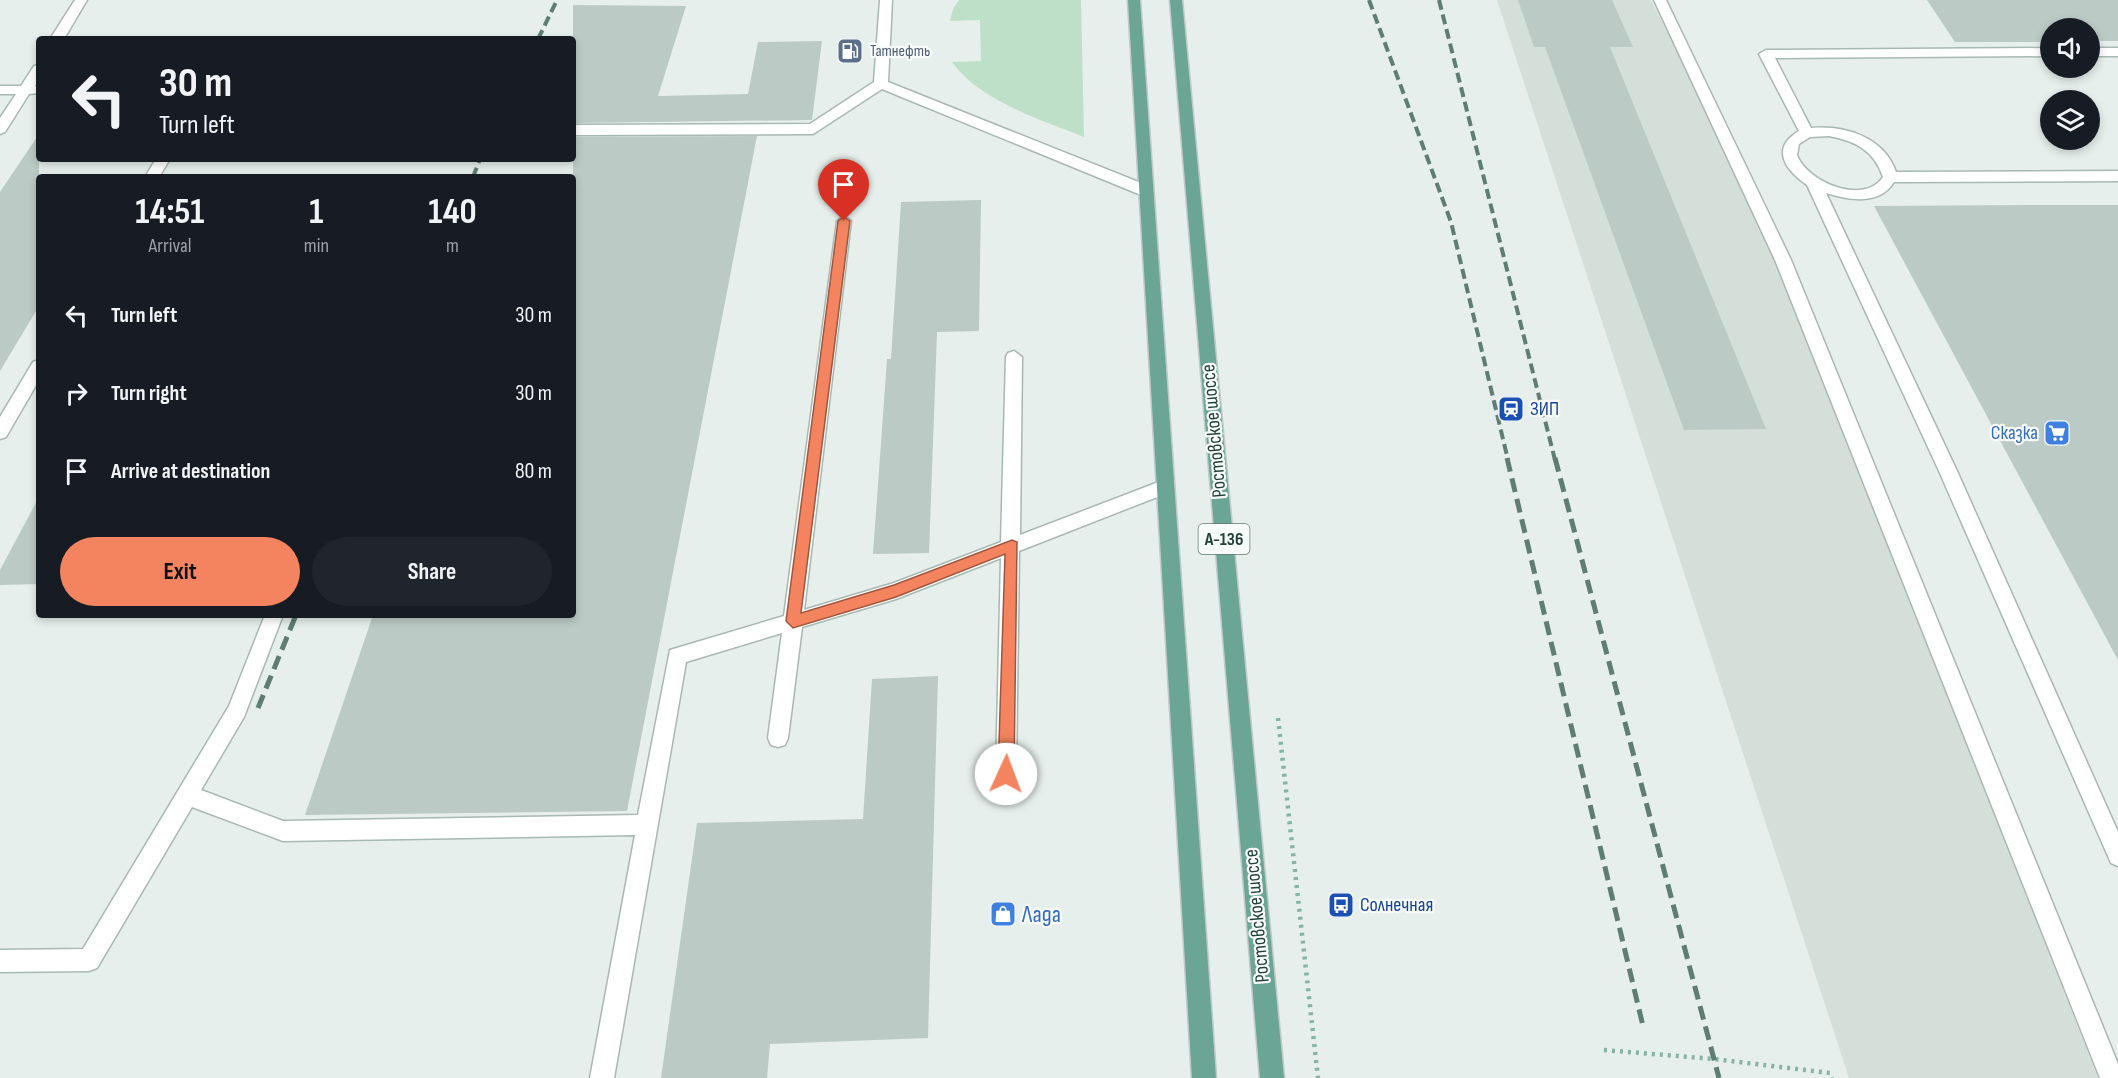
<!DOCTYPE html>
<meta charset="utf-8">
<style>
:root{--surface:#171b24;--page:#20242c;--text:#f1f3f6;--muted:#9ea1a6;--accent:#f4845f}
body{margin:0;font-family:"Sofia Sans Condensed",sans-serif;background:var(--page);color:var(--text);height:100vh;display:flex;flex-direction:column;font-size:22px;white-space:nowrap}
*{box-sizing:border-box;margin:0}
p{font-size:20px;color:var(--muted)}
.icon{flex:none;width:33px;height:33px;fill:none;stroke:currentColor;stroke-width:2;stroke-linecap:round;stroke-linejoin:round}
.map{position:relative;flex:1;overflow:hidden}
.sheet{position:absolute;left:36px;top:174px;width:540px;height:444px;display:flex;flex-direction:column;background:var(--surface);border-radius:6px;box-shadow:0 3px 9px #0003}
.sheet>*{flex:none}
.hud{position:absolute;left:36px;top:36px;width:540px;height:126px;border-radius:6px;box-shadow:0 3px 9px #0003;background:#171b24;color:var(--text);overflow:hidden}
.buttons{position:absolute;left:2040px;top:18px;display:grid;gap:12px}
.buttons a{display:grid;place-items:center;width:60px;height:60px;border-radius:50%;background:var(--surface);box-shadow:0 3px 9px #0003;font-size:30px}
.pin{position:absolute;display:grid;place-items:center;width:51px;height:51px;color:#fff;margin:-62px -26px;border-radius:50% 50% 50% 0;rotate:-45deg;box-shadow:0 0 6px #0007}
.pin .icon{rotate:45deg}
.me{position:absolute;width:66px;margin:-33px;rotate:2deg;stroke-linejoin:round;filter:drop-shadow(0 0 4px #0008)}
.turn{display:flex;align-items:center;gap:21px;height:126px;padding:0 24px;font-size:27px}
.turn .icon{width:78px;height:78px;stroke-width:2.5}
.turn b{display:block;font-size:42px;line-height:51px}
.eta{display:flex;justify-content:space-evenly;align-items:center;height:102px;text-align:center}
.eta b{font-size:36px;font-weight:700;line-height:42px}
.cta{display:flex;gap:12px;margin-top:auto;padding:12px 24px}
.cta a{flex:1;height:69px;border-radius:36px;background:var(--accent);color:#111;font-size:24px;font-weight:700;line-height:69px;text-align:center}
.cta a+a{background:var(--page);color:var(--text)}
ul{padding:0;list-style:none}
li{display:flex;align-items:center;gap:18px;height:78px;padding:0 24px}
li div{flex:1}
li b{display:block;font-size:22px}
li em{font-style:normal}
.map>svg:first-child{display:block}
.built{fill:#d4dfda}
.green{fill:#bfe0c8}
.building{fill:#bbcac4}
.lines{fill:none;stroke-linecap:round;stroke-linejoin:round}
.service-casing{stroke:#a8b8b2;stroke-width:3}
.primary-casing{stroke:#c2cac8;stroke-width:3}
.path{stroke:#86b3a5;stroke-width:4.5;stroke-dasharray:3 5;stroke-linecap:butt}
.service{fill:#fff;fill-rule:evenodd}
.primary{fill:#6aa596;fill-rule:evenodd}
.rail-far1{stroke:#5f7d75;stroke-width:4;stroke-dasharray:10 5;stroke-linecap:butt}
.rail{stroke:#5f7d75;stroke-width:5;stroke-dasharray:14 7;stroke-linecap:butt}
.route{fill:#f4845f;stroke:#9f563e;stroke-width:1.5}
.labels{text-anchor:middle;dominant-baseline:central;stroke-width:4.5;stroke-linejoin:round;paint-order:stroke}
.far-service-label{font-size:16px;fill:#4e5e75;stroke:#f7fbf9;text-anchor:start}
.shield{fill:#f7fbf9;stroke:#637a73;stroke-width:1.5}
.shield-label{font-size:18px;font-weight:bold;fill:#24423a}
.transit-label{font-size:20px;fill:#164399;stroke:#f7fbf9;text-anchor:start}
.street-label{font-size:20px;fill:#24423a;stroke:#f7fbf9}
.shop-label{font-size:20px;fill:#366cbe;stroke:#f7fbf9;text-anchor:end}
.near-shop-label{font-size:24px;fill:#366cbe;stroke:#f7fbf9;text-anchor:start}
</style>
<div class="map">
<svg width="2118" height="1078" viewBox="0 0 2118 1078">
<rect width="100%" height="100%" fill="#e6efeb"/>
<!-- built -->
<polygon class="built" points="1497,0 1651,0 1750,196 2098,1078 1849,1078"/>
<!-- green -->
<path class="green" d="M959,0H1081L1084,137C1040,119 981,102 952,62L981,61L980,20L950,21L953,9Z"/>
<!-- building -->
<g class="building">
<polygon points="1518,0 1612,0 1633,47 1610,47 1766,429 1684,430 1545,47 1534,47"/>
<polygon points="1927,0 2118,0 2118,41 2090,41 2090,28 2050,28 2050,42 1955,42"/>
<polygon points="573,5 686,6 658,96 748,94 758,42 822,41 812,120 573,123"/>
<polygon points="39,134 39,306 0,371 0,192"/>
<polygon points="757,136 627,811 305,815 373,615 573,615 573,137"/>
<polygon points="981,200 979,331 937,332 929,553 873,554 887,359 891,359 901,202"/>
<polygon points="2025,205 2118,205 2118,660 1874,206"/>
<polygon points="39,497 39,584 0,585 0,570"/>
<polygon points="938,676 928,1038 770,1044 767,1078 661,1078 697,823 863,819 872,679"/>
</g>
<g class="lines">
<!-- service casing -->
<g class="service-casing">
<g id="service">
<polygon points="75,0 87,0 64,39 50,39"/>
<polygon points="880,0 892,0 888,82 1151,187 1153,191 1151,195 1141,195 882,89 813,134 573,135 573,125 810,124 874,82"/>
<polygon points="1654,0 1666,0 1791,260 2118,1064 2118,1078 2100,1078 1775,260"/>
<path d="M2050,48V56L1775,58L1811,128C1845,125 1884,137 1896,172L2118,171V181L1894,182C1879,206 1849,200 1826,193L1957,471L2118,832V866L2111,863L1939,471L1807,185C1785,170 1770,148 1799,131L1759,54L1766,50ZM1829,136C1855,141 1874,150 1883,177C1864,206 1807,182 1797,155L1799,144L1810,137Z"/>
<rect x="2090" y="48" width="28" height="8"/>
<polygon points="39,65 39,79 35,86 39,87 39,93 29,94 5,132 0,134 0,118 16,94 0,94 0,86 21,86 34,66"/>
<polygon points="156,159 170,159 159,177 145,177"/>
<polygon points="844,216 851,221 804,610 894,583 1001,542 1006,357 1008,353 1014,351 1022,357 1020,535 1164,480 1170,482 1173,487 1170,492 1019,551 1016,774 1013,781 1006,784 999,781 996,774 1001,558 896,599 802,627 788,738 785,745 778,747 771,745 768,738 782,633 686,662 614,1078 590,1078 635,835 283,841 192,807 97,968 89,971 0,972 0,950 83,949 229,706 265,615 283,615 244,717 201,790 283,821 638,815 670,650 784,616 837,221"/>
<polygon points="39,360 39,380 6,437 0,439 0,417 33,362"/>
</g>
</g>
<!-- primary casing -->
<g class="primary-casing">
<g id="primary">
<polygon points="1128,0 1140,0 1216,1078 1192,1078"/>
<polygon points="1170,0 1182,0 1284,1078 1260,1078"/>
</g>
</g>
<!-- path -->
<g class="path">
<polyline points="1278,718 1318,1078"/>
<polyline points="1604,1050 1714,1059 1830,1073 1832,1078"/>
</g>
<!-- service -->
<use href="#service" class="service"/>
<!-- primary -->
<use href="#primary" class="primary"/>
<!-- rail-far1 -->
<g class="rail-far1">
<polyline points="1369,0 1451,222 1508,460"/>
<polyline points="1439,0 1555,460"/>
<polyline points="538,39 557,0"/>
<polyline points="473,177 480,159"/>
</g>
<!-- rail -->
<g class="rail">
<polyline points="1507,458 1643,1026"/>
<polyline points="1555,458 1719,1078"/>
<polyline points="258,708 296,615"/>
</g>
</g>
<!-- route -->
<polygon class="route" points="844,217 850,221 801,613 894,585 1012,540 1017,542 1014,774 1011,779 1006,781 1001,779 998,774 1005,554 896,597 793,628 786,621 838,221"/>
<!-- icons -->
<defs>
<g id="fuel-square" transform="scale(1.35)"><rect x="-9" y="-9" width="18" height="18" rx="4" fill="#5c6f8a" stroke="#f7fbf9"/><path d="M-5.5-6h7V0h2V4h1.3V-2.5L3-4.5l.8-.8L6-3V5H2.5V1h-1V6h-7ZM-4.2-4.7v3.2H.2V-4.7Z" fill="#fff"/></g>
<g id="station-square" transform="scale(1.35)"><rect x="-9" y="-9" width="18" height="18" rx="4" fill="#1a4fb4" stroke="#f7fbf9"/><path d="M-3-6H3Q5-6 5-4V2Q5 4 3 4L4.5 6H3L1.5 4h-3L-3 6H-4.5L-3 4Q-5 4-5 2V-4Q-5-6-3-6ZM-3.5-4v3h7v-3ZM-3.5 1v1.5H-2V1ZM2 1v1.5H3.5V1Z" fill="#fff"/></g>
<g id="supermarket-square" transform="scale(1.35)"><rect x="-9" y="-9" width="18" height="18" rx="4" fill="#3f7fe0" stroke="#f7fbf9"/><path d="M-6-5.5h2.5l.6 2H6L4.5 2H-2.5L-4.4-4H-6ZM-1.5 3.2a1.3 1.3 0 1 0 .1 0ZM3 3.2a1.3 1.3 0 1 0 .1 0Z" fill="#fff"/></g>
<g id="bus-square" transform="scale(1.35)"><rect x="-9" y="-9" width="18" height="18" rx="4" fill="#1a4fb4" stroke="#f7fbf9"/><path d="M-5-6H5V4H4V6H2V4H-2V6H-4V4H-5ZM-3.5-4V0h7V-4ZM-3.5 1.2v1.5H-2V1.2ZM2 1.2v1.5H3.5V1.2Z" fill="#fff"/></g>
<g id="shop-square" transform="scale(1.35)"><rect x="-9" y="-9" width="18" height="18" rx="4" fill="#3f7fe0" stroke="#f7fbf9"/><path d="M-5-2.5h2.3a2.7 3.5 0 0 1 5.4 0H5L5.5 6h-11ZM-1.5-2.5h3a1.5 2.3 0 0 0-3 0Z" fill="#fff"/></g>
</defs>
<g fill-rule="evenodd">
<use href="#fuel-square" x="850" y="51"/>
<use href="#station-square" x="1511" y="409"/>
<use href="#supermarket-square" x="2057" y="433"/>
<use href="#bus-square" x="1341" y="905"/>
<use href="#shop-square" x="1003" y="914"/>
</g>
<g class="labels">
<!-- far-service labels -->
<g class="far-service-label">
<text x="870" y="51">Татнефть</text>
</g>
<!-- shield labels -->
<rect class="shield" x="1198.5" y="524" width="51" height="30" rx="4.5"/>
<g class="shield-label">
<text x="1224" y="539">А-136</text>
</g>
<!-- transit labels -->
<g class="transit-label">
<text x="1530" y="409">ЗИП</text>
<text x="1360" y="905">Солнечная</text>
</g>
<!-- street labels -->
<g class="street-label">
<text transform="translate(1214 431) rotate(-95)">Ростовское шоссе</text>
<text transform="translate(1257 916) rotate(-95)">Ростовское шоссе</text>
</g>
<!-- shop labels -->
<g class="shop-label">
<text x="2038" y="433">Сказка</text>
</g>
<!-- near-shop labels -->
<g class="near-shop-label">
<text x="1022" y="914">Лада</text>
</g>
</g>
</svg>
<div class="buttons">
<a><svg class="icon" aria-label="sound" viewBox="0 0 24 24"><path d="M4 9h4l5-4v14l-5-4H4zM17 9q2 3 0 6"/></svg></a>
<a><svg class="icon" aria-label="layers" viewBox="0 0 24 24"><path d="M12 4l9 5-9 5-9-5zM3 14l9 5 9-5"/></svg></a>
</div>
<div class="pin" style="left:844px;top:221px;background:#d93025"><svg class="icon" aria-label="arrive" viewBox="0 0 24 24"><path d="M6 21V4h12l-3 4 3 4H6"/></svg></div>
<svg class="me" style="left:1006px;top:774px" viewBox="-20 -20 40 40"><circle r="19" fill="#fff"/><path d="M0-13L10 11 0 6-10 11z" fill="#f4845f"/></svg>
<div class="hud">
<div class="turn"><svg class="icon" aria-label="left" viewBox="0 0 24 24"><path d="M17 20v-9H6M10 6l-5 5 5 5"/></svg><div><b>30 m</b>Turn left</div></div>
</div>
<section class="sheet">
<div class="eta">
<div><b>14:51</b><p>Arrival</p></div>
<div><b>1</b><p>min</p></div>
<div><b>140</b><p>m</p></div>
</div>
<ul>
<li><svg class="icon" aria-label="left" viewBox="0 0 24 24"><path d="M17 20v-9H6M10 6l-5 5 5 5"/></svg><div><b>Turn left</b></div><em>30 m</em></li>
<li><svg class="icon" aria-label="right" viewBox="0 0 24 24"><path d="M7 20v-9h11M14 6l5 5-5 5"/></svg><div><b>Turn right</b></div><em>30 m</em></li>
<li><svg class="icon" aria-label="arrive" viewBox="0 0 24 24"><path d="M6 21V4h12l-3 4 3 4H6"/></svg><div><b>Arrive at destination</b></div><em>80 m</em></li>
</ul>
<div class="cta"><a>Exit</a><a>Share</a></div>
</section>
</div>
